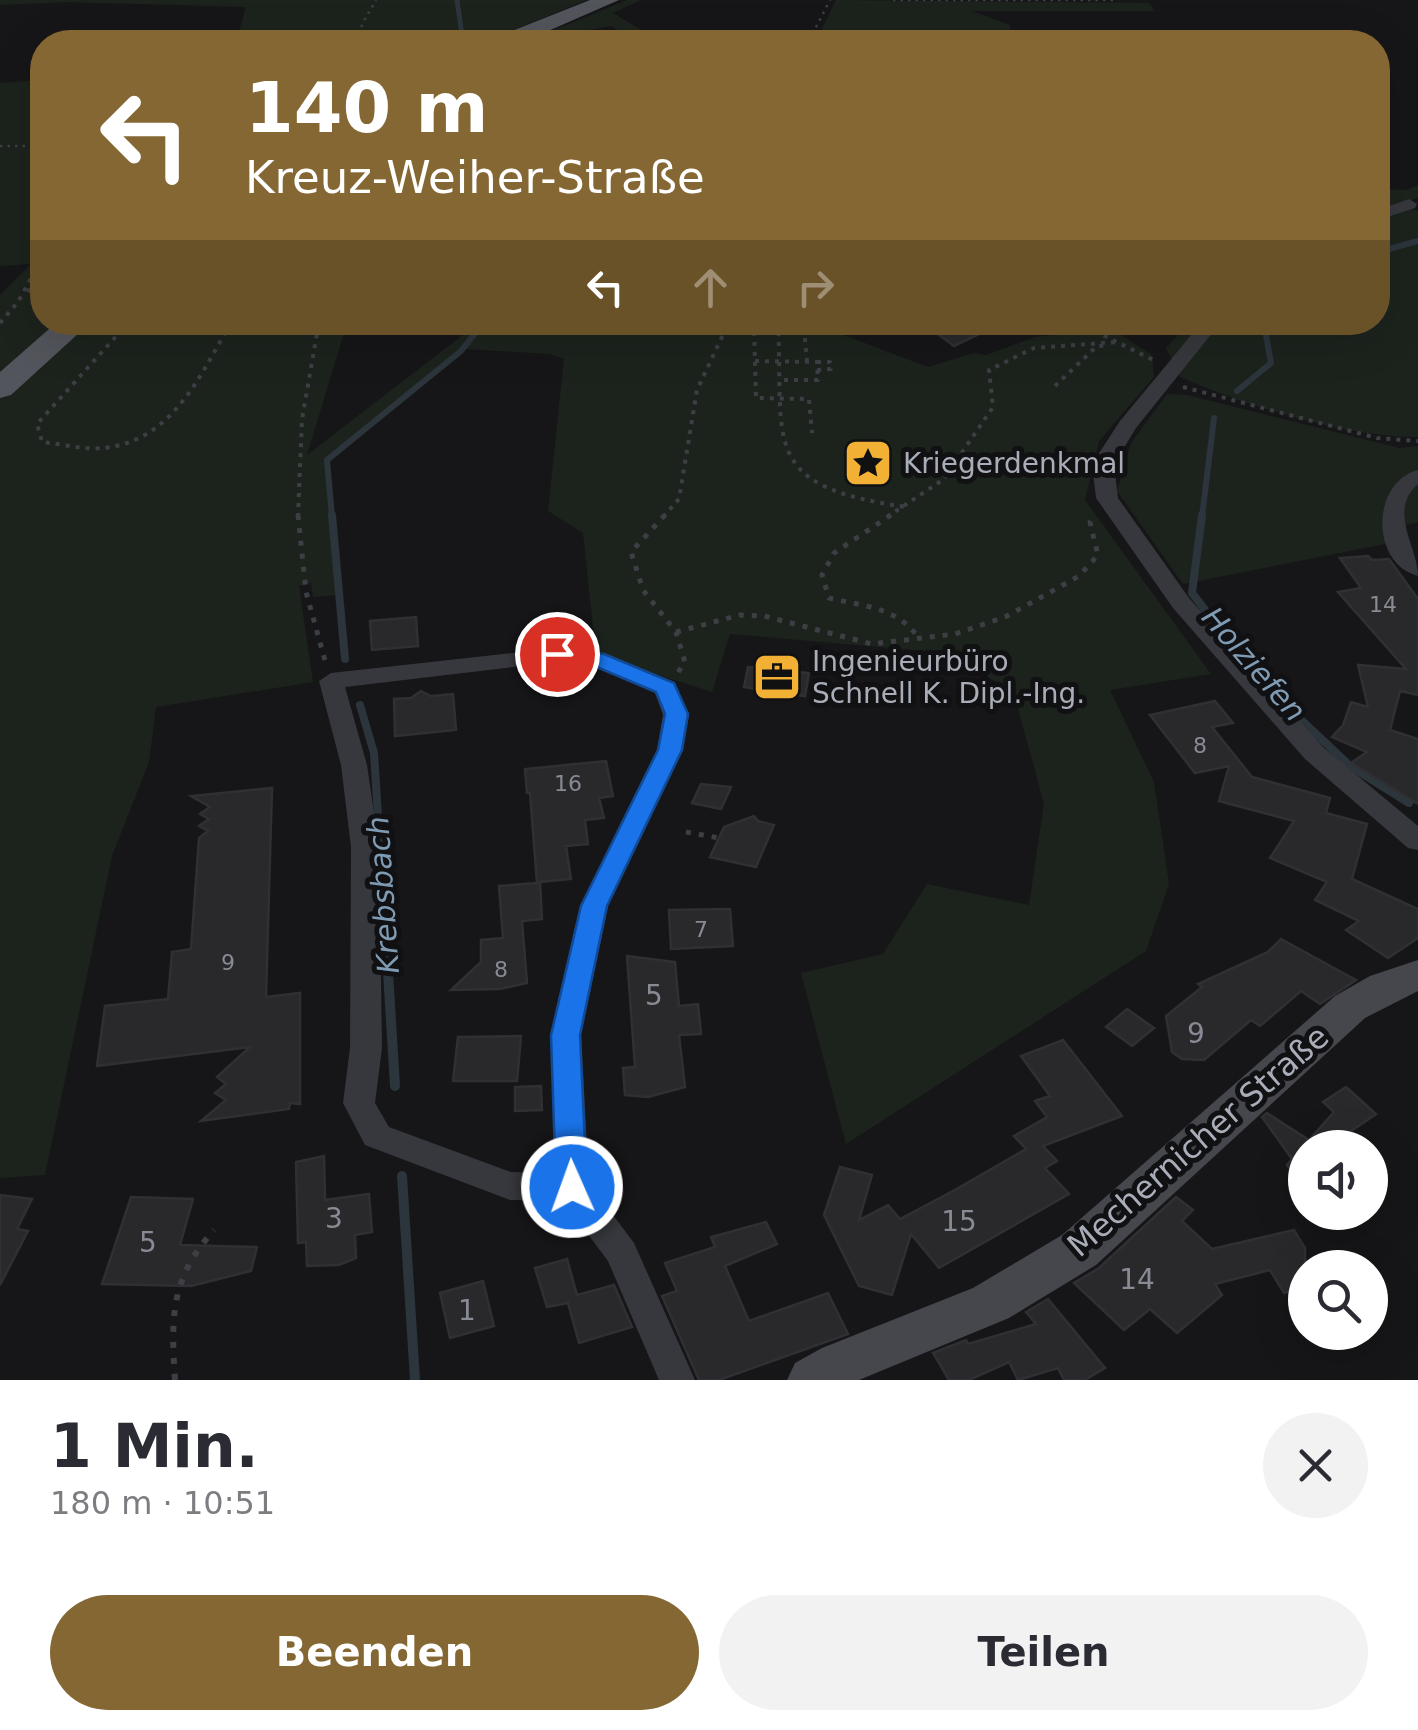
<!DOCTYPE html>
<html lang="de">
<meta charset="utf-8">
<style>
:root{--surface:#fff;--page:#f2f2f3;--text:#2b2b33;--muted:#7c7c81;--accent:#856733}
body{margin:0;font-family:"DejaVu Sans",sans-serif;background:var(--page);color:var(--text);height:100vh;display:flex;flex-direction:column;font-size:38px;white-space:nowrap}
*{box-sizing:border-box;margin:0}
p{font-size:32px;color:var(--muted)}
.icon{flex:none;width:55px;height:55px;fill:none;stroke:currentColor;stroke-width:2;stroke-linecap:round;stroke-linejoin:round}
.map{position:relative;height:1380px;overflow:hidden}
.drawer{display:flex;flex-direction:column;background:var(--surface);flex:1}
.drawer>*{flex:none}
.guide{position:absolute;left:30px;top:30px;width:1360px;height:305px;border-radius:40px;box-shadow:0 10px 40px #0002;background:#856733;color:#fff;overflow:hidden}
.buttons{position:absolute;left:1288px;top:1130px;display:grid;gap:20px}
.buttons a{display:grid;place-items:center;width:100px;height:100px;border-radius:50%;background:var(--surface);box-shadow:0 10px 40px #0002;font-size:50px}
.pin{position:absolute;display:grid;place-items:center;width:85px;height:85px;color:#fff;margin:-42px;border:5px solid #fff;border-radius:50%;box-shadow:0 2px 10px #0007}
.me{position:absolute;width:110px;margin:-55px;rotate:358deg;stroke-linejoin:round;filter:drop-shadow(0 0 8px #0008)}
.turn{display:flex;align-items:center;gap:35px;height:210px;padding:0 50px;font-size:45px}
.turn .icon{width:130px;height:130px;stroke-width:2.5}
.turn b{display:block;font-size:70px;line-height:85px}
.lanes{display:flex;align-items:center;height:95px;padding:0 50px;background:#0003;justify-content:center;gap:50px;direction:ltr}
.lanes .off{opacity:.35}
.round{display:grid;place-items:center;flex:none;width:105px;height:105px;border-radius:52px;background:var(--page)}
.head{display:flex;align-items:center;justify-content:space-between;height:170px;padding:0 50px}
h1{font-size:60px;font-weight:700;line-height:75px}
.button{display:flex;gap:20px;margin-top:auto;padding:20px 50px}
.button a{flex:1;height:115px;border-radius:60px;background:var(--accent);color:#fff;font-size:40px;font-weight:700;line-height:115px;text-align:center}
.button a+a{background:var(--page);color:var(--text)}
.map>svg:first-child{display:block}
.green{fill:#1c231d}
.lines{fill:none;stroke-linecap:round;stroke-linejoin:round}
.stream-far3{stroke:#2c353c;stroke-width:5}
.stream-far2{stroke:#2c353c;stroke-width:6}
.stream-far1{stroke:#2c353c;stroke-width:8}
.stream{stroke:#2c353c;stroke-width:10}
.building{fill:#29292c;stroke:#303034;stroke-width:2.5}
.path-far3{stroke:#3d3f44;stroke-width:2.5;stroke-dasharray:2.5 5;stroke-linecap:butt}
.path-far2{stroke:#3d3f44;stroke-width:4;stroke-dasharray:4 6;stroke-linecap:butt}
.path-far1{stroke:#3d3f44;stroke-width:5;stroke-dasharray:5 8;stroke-linecap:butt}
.path{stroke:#3d3f44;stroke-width:6;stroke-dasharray:6 10;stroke-linecap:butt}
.minor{fill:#37383d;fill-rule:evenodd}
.secondary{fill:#45474d;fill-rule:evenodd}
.primary{fill:#53555c;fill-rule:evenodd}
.route{fill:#1a73e8;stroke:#114b97;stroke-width:2.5}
.labels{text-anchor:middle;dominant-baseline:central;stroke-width:10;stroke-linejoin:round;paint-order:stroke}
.number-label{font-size:22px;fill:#888b94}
.poi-label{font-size:28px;fill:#a8adb8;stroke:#111113;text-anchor:start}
.near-number-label{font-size:28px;fill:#888b94}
.water-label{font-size:30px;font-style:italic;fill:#7f9bb3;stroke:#111113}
.near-street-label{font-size:32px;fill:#a8adb8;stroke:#111113}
</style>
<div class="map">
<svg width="1418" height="1380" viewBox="0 0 1418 1380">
<rect width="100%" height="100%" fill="#161618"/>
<!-- green -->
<g class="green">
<polygon points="0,0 587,0 483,42 236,42 246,7 66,2 0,5"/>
<polygon points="627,0 641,0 613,13 661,42 636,42 612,26 527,41"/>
<polygon points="836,0 1149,3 1155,11 972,11 1010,25 1012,42 822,42 822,29"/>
<polygon points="42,80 42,322 347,323 307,455 468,331 472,323 832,323 841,334 928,367 974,353 986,355 1035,337 1080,332 1064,323 1101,322 1152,355 1154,377 1099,441 1085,500 1211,674 1110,690 1154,782 1169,884 1146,951 846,1144 801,973 883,954 927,884 1029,905 1044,804 1013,690 937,652 730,634 712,692 596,655 583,533 548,511 564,359 550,354 464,349 328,464 343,594 313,597 311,583 299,586 313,682 156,707 149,762 112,856 45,1175 0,1178 0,295 31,264 0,266 0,83"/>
<path d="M1418,185V198L1397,206L1418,211V437C1348,438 1244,405 1180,377L1166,348L1189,323L1378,322V189L1406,190Z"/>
<polygon points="1167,394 1187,395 1399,448 1418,446 1418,522 1386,531 1385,544 1183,584 1117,491 1131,443"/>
</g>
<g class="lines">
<!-- stream-far3 -->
<polyline class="stream-far3" points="457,0 463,42"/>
<!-- stream-far2 -->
<g class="stream-far2">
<polyline points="1378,252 1418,241"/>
<polyline points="1237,391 1271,363 1265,330 1273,322"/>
<polyline points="332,517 327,460 461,351 484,322"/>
<polyline points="1202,517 1214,418"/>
</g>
<!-- stream-far1 -->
<g class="stream-far1">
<polyline points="332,515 345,659"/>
<polyline points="1202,515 1192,593 1244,660"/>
<polyline points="1280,700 1350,766 1409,803"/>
<polyline points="360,705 374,753 383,894"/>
</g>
<!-- stream -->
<g class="stream">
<polyline points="383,891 395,1086"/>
<polyline points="402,1176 415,1380"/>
</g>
</g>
<!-- building -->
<g class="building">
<polygon points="922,322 1004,322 954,346"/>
<polygon points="1368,556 1372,560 1389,559 1418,599 1418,695 1400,691 1390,730 1418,739 1418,804 1351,763 1367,752 1332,737 1343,725 1351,702 1368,707 1358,665 1406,669 1338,592 1361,588 1340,558"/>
<polygon points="416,617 418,646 372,650 370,621"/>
<polygon points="748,667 809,673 805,696 744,687"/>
<polygon points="421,691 431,696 453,694 456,730 395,736 394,699 411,698"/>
<polygon points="1215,701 1233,723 1212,727 1252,777 1330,798 1326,813 1367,824 1352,879 1418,909 1418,938 1388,958 1346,930 1359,921 1315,900 1327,882 1270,858 1294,821 1219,801 1229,766 1195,773 1150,715"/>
<polygon points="606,761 613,796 599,798 604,818 585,820 588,844 566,846 571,879 540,882 542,919 522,921 527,983 500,989 451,990 481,962 481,940 503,938 499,886 537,883 530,793 527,793 525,769"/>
<polygon points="701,784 731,787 721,809 692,803"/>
<polygon points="272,788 266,997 300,993 300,1104 290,1103 289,1109 201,1121 226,1100 215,1093 226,1084 217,1077 250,1047 97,1066 105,1006 168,999 172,952 191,949 199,838 208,831 199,826 209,819 200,814 210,807 191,796"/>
<polygon points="754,816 758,821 774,825 756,867 710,857 724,827"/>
<polygon points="730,909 733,946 671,949 669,910"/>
<polygon points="1281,939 1356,980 1320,1004 1301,991 1260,1026 1251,1020 1204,1060 1182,1059 1172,1052 1166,1016 1202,987 1198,984 1268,952"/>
<polygon points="627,956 675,962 679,1006 698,1004 701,1034 679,1035 685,1087 648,1097 625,1095 623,1068 635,1067"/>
<polygon points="1127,1009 1154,1028 1132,1046 1106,1027"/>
<polygon points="521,1036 517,1081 453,1081 458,1037"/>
<polygon points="1063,1040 1122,1116 1043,1146 1057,1161 1045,1168 1069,1194 939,1268 911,1234 892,1295 859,1286 824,1215 840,1167 872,1175 859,1220 888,1205 900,1219 953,1191 1026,1149 1014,1136 1047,1117 1035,1101 1050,1096 1021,1056"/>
<polygon points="541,1086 542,1110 515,1111 515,1087"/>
<polygon points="1346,1087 1376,1114 1326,1148 1305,1148 1303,1175 1297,1167 1292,1171 1287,1165 1292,1159 1262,1117 1267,1113 1309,1140 1334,1112 1323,1102"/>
<polygon points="324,1156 325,1200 369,1194 372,1232 355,1235 356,1258 339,1265 307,1266 306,1242 298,1243 296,1162"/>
<polygon points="0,1195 32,1199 17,1229 28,1231 0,1285"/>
<polygon points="131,1197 193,1199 180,1245 257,1247 251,1271 191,1286 102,1284"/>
<polygon points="1176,1197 1193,1210 1182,1221 1212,1249 1294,1230 1305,1248 1305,1287 1284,1293 1270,1270 1215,1284 1222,1295 1177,1333 1150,1309 1124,1330 1074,1283 1099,1268"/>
<polygon points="766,1222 777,1244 725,1266 749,1321 828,1293 848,1334 719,1380 699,1380 662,1296 677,1291 665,1263 715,1247 711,1237"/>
<polygon points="567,1259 577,1295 614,1285 632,1327 579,1343 568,1303 547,1307 535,1268"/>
<polygon points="483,1281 494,1326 450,1338 440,1293"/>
<polygon points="1048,1299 1105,1368 1085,1380 1064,1380 1058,1368 1018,1380 1009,1362 969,1380 949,1380 933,1353 966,1340 968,1344 1036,1324 1026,1312"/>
</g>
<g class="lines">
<!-- path-far3 -->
<g class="path-far3">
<polyline points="893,0 1118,0"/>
<polyline points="360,42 362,24 376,0"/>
<polyline points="816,42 815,29 830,0"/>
<polyline points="0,146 42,146"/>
</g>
<!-- path-far2 -->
<g class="path-far2">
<polyline points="27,291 42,286"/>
<path d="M129,322L37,424L42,442C62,444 84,450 104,448C172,441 201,375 231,322"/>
<path d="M778,322C784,443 758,486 906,507"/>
<polyline points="1077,322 1155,361"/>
<polyline points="0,323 18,302 42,258"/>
<polyline points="755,361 817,362 818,380 781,380"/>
<polyline points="807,362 804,327 754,327 756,398 809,399 812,433"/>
<polyline points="817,362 830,362 831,369 817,370"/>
<polyline points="1055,386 1096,347 1109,344"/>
<polyline points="1183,387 1377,438 1418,441"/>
<polyline points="298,517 302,419 319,322"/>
<polyline points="663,517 679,499 697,390 729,322"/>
<polyline points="887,517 944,479 993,407 989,370 1034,348 1117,342"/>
</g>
<!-- path-far1 -->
<g class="path-far1">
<polyline points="298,515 306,592 326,664"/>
<polyline points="665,515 631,552 643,590 676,632 685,662 677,674"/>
<path d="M891,515L834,553L822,575L829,598C862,606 899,607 919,639"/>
<polyline points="676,632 740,615 764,616 872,644 955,634 1005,617 1038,599 1079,576 1098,555 1090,522 1096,518"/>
<polyline points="686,832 719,838"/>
</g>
<!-- path -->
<path class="path" d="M175,1380C171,1317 170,1279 214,1230"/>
<!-- minor -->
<g class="minor">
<polygon points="1409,199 1417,204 1415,208 1378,220 1378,210"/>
<polygon points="1202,322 1221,322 1136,428 1114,464 1118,498 1189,598 1323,747 1418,826 1418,850 1408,848 1305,759 1173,608 1096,498 1092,464 1120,421"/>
<path d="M1418,470V484C1387,511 1418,546 1418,576C1370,564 1371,482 1418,470Z"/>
<path d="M557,648L605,653L675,683L689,715L683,750L608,906L581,1035L589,1183L634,1243L695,1380H659L608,1261L563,1201L510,1200L365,1145L343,1103L350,1048L351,847L341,765L319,681L331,673ZM557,662L592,665L655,693L663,715L657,750L580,906L551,1035L555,1173L511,1172L389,1127L375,1103L382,1048L379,847L367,765L345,687Z"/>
</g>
<!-- secondary -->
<polygon class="secondary" points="1418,960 1418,991 1365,1018 1096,1265 1009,1318 859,1380 787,1380 795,1363 822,1348 973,1288 1062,1235 1335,996 1370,976"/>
<!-- primary -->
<g class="primary">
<polygon points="590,0 619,0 523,42 494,42 497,37"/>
<polygon points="57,322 91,322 11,395 0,398 0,372"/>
</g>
</g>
<!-- route -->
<polygon class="route" points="557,648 604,654 674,683 688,714 682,750 607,906 580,1035 587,1187 582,1196 572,1200 561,1196 556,1187 551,1035 581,906 658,750 665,714 656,692 592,665 549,659 546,654"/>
<!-- icons -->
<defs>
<g id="sight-square" transform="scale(2.5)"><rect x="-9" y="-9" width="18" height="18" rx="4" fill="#f2b134" stroke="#111113"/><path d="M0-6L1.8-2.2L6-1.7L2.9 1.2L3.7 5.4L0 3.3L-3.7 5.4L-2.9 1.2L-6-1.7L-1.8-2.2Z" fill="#111"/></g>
<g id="office-square" transform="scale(2.5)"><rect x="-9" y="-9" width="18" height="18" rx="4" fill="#f2b134" stroke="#111113"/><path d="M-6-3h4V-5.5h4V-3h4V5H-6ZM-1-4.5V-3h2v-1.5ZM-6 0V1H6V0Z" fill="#111"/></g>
</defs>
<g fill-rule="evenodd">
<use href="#sight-square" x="868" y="463"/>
<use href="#office-square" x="777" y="677"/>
</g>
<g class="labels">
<!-- number labels -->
<g class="number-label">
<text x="1383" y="604">14</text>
<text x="1200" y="745">8</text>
<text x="568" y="783">16</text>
<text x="701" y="929">7</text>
<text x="228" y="962">9</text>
<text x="501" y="969">8</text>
</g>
<!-- poi labels -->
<g class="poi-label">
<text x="903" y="463">Kriegerdenkmal</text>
<text x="812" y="661">Ingenieurbüro<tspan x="812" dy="32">Schnell K. Dipl.-Ing.</tspan></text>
</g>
<!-- near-number labels -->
<g class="near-number-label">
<text x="654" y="995">5</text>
<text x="1196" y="1033">9</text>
<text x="334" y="1218">3</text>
<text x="959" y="1221">15</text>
<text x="148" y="1242">5</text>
<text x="1137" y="1279">14</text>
<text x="467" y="1310">1</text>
</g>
<!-- water labels -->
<g class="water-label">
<text transform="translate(1254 664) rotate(49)">Holziefen</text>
<text transform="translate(383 895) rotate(-94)">Krebsbach</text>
</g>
<!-- near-street labels -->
<g class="near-street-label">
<text transform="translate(1198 1141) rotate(-41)">Mechernicher Straße</text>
</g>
</g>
</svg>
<div class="buttons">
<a><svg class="icon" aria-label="sound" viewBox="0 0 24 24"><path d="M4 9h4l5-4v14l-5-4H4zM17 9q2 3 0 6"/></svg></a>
<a><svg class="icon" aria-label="search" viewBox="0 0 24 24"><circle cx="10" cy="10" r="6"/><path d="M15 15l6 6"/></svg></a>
</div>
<div class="pin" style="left:557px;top:654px;background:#d93025"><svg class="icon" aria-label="arrive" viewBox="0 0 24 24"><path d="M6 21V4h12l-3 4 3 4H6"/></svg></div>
<svg class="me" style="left:572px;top:1187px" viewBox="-20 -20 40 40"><circle r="17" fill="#1a73e8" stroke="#fff" stroke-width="3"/><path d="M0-11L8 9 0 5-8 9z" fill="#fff"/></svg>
<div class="guide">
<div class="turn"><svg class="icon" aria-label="left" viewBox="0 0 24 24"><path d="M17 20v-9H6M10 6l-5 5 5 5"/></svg><div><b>140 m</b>Kreuz-Weiher-Straße</div></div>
<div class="lanes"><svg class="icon" aria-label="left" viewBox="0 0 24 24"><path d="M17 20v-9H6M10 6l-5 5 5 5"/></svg><svg class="icon off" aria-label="ahead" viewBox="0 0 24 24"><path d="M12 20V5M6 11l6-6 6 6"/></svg><svg class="icon off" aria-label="right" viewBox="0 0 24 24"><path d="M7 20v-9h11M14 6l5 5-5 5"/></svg></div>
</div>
</div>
<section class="drawer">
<div class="head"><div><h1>1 Min.</h1><p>180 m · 10:51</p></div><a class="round"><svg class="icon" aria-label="close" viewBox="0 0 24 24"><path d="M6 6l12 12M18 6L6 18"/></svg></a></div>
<div class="button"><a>Beenden</a><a>Teilen</a></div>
</section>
